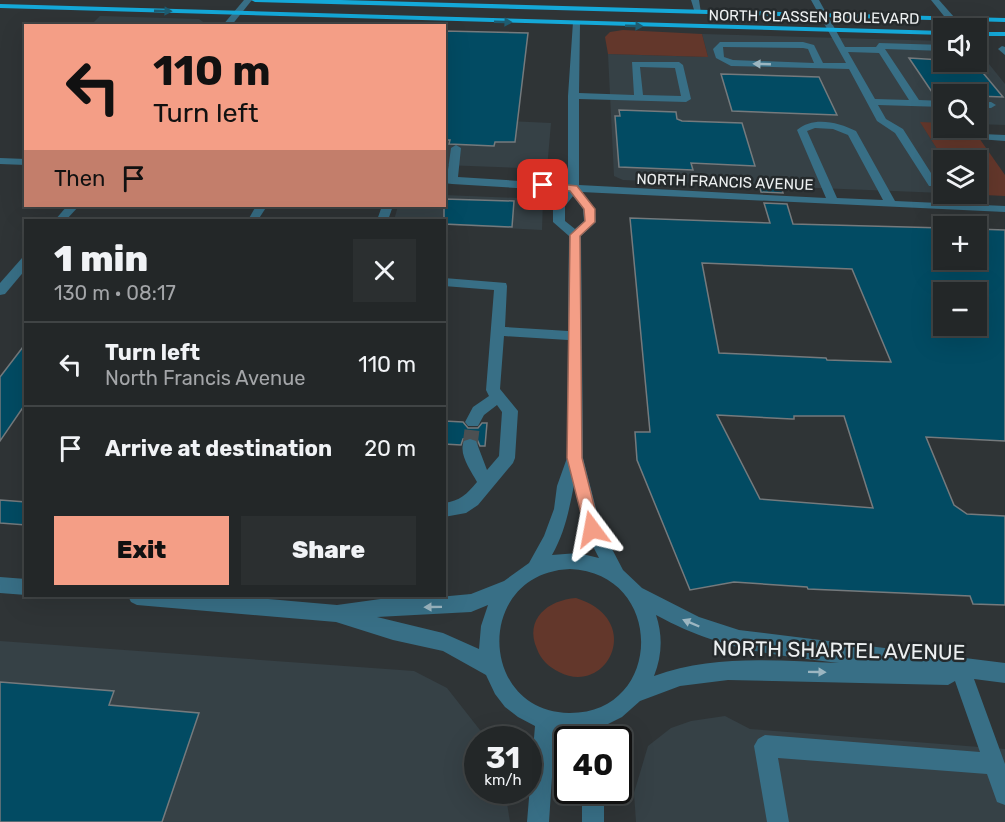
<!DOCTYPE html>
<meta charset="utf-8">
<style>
:root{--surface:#232728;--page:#2b2f30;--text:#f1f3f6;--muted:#a3a5a8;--line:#404445;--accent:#f49e86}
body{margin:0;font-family:Rubik,sans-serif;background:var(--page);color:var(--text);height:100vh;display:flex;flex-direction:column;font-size:22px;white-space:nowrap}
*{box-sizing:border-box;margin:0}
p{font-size:20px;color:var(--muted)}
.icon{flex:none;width:33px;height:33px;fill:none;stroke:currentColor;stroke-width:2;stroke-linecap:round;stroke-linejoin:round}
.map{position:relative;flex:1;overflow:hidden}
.panel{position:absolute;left:24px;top:219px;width:422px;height:378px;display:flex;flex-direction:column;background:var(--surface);border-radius:0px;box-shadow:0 6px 24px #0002,0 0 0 2px var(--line)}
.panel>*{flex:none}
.top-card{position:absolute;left:24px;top:24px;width:422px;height:183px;border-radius:0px;box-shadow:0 6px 24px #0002,0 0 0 2px var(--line);background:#f49e86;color:#111;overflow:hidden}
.buttons{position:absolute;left:933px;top:18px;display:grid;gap:12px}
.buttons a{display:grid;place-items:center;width:54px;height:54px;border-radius:0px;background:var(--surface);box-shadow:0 6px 24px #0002,0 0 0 2px var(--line);font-size:30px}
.speed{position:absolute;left:464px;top:726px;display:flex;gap:12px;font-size:30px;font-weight:700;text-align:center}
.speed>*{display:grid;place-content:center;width:78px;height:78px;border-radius:50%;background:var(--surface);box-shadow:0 6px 24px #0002,0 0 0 2px var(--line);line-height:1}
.speed small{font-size:15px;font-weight:400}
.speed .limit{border:3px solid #111;border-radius:9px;background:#fff;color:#111}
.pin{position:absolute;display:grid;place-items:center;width:51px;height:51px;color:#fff;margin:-26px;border-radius:12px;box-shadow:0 3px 9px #0006}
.me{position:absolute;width:66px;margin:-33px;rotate:347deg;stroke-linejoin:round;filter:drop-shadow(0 0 4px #0008)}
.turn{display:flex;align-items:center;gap:21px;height:126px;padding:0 30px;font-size:27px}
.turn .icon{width:78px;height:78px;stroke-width:2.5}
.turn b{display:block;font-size:42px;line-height:51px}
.then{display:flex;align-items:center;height:57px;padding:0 30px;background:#0003;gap:12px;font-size:22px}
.round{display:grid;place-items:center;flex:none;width:63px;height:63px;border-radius:0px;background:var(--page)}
.headline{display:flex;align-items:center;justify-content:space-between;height:102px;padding:0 30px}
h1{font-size:36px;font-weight:800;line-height:45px}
.action{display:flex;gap:12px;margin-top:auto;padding:12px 30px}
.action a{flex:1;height:69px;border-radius:0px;background:var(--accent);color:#111;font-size:24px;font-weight:800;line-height:69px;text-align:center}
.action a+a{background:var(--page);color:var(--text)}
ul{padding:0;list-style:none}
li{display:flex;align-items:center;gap:18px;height:84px;padding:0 30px;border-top:2px solid var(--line)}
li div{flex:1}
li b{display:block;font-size:22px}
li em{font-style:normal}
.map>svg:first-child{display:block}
.built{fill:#364146}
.green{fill:#63372b}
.building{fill:#024b63;stroke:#757a7d;stroke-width:1.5;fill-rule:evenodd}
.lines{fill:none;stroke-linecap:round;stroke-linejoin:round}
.minor-tunnel{stroke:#4c5052;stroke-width:15;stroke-dasharray:15 8;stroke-linecap:butt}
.minor{fill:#386f86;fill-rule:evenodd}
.major{fill:#14a8d8;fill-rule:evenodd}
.oneway{fill:#1e5c71}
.oneway2{fill:#9cb6c1}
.route{fill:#f49e86;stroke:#9f6757;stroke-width:1.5}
.labels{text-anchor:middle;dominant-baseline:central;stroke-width:5;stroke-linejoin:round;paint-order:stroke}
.far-street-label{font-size:15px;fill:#edf0f1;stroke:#252a2c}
.near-street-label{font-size:21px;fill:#edf0f1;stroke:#252a2c}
</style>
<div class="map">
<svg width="1005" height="822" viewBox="0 0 1005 822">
<rect width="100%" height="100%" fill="#2f3436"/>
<!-- built -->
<g class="built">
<polygon points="100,16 199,19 206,24 205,26 90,26"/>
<polygon points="702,34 943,41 944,62 976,62 977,49 1005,84 1005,125 977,124 976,94 944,94 943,123 921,123 944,160 943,193 623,180 614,176 608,54 708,57"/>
<polygon points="444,118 551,123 547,169 444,165"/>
<polygon points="444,195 543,199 542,230 444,225 444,220 394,220 398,206 444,206"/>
<polygon points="0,641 414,671 447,688 487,739 477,740 477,790 505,791 510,822 0,822"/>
<polygon points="725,716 750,729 1005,749 1005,822 636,822 634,793 648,746 671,728 691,721"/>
</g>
<!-- green -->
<g class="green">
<polygon points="623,30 702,34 708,57 608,54 605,37 610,32"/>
<polygon points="920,122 943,123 944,128 972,128 1005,175 1005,196 964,194 976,194 976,160 944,160"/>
<path d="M576,598C646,620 607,697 559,672C549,667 541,660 537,649C524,619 548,600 576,598Z"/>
</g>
<!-- building -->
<g class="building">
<polygon points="444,31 528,33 515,142 495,142 494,146 449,144 450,140 444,140"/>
<polygon points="909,58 974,62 1003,97 976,96 976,94 934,95"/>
<polygon points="721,74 819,77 837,115 732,111"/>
<polygon points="619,110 676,112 677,119 682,121 742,123 755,166 691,163 693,170 619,167 615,116 620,116"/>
<polygon points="778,177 783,193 761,192 759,183"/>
<polygon points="444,199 514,201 512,227 444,224"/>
<path d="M764,203L787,204L793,224L944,228V260H976V229L1005,230V441L926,437L954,505L967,514L1005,516V605L973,604L970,596L808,589L807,587L734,582L690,590L637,460L635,432H650L630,218L770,223ZM702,263L852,269L891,362L827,360L826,358L719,353ZM944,292H976V326H944ZM717,415L792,419H794V416H844L873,508L760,499Z"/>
<polygon points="26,343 26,403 0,441 0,377"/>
<polygon points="444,421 463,422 468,428 478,428 482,423 487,423 485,446 480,446 477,439 471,437 463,439 461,445 444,444"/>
<polygon points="0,500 26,502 26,525 0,523"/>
<polygon points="0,682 114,691 109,705 199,713 162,822 0,822"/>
</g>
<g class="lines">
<!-- minor-tunnel -->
<polyline class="minor-tunnel" points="470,445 473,422"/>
<!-- minor -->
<g class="minor">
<polygon points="244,0 252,0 231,26 222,26"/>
<polygon points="691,0 699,0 701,13 695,13"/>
<path d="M811,0H819L845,47H876L879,43L944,45V51L885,49L919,100L944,101V107L878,105L886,119L903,129L938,184L937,186H929L895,133L877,121L849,69L731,66L716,58L713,49L720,42H803L814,45L823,63H846ZM723,47L803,48L808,49L814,63L733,60L724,57ZM848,52L879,53L909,100L875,99Z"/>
<polygon points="931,0 939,0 954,17 954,21 948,21"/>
<polygon points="97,22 150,24 154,26 94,26 94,22"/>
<path d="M573,22L580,24L579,93L634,95L632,62H679L683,65L691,99L686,102L579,99V185L826,198L797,130C813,116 838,122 856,131L895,201L1005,206V212L581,192L595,209L596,222L581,236L583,458L601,528L623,570L642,588L699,617L739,630L1005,663V683L974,679L1005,764V805L997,802L987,774L778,758L789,822H767L754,746L758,739L765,735L980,752L955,681L948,685L728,680L680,686L640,701L622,717L602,727V740H582L581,733L555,732L549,822H527L535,726L518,717L505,707L495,694L486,675L443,651L393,640L336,622L137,605L131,602L128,596H233L337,605L395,597L428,598L471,594L504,581L529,563L544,536L554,509L557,486L567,458L568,340L504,336L500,389L518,411L515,458L513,463L478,505L466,513L444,517V503C460,501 467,494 477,482C471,471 458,454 464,441L470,439L476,441L487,470L499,456L502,412L497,405L484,415L478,426H468L465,422L473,407L489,396L486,390L494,290L444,286V278L506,283L507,286L505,327L568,331L569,236L553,222V206L566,191L452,184L444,183V177H447L451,148L456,145L461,148L458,177L568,184V96ZM640,67L675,68L681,96L643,95ZM815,128L833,129L848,135L883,200L837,198L807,131ZM573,196L583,209L584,221L575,229L565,221V206ZM574,485L584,529L599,558L578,553L552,555C565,532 569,510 574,485ZM570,569C666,573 664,714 569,713C478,712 474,573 570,569ZM488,605L481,626L479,649L443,633L377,617L471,612ZM656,615C720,650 769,654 839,663C777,661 714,654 654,676C662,656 663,636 656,615Z"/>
<polygon points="1002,46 1005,47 1005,55 998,49"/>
<polygon points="976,102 991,102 996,105 991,108 976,108"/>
<polygon points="982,134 1005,135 1005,141 978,139 978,135"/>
<polygon points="0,158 26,159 26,165 0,164"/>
<polygon points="67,206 79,206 66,220 55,220"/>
<polygon points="256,206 267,206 258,220 248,220"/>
<polygon points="382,206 393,206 388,220 377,220"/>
<polygon points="26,257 26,269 5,294 0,295 0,283 22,258"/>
<polygon points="0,577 26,579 26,595 0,593"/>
<rect x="582" y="790" width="22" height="32"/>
</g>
<!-- major -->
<g class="major">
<polygon points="251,0 341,0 1005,18 1005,22 255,2"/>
<polygon points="0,4 944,31 944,35 0,8"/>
<rect x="976" y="32" width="29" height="4"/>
</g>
</g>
<!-- one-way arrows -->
<defs><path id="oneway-solid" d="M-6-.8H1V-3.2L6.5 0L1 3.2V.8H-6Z" transform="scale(1.5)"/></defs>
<g class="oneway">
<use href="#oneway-solid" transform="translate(163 11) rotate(2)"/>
<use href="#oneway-solid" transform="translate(503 22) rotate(2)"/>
<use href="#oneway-solid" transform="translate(634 26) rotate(2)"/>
</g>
<g class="oneway2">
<use href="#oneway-solid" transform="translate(762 64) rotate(-178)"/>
<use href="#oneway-solid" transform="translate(433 607) rotate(179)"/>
<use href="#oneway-solid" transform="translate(691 623) rotate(-157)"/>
<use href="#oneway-solid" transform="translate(817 672) rotate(1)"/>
</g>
<!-- route -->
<polygon class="route" points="543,182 577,186 595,209 595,222 580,236 582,458 600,529 598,533 592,535 587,533 585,529 567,458 570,235 585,221 584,209 570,191 540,187 540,183"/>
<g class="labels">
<!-- far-street labels -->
<g class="far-street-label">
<text transform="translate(814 17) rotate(1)">NORTH CLASSEN BOULEVARD</text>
<text transform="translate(725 182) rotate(2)">NORTH FRANCIS AVENUE</text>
</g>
<!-- near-street labels -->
<g class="near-street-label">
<text transform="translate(839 650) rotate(1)">NORTH SHARTEL AVENUE</text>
</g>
</g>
</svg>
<div class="buttons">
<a><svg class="icon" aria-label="sound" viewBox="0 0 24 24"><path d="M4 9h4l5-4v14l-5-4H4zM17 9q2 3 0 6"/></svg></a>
<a><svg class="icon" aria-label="search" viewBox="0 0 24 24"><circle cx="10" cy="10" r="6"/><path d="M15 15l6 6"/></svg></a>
<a><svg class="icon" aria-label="layers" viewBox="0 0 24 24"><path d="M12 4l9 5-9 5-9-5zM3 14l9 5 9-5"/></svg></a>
<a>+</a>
<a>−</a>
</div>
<div class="speed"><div>31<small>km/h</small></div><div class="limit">40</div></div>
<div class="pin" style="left:543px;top:185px;background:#d93025"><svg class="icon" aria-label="arrive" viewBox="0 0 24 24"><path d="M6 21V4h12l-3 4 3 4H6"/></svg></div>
<svg class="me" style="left:592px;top:529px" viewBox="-20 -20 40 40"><path d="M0-17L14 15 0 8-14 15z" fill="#f49e86" stroke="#fff" stroke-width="4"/></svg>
<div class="top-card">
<div class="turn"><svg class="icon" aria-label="left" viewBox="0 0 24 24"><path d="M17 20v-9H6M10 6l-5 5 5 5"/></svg><div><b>110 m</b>Turn left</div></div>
<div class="then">Then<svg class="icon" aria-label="arrive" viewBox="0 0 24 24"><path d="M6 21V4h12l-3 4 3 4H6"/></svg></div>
</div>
<section class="panel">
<div class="headline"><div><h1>1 min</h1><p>130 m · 08:17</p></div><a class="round"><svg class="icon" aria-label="close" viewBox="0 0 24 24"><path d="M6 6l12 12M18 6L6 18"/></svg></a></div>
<ul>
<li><svg class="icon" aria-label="left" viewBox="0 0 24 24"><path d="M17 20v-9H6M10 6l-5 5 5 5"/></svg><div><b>Turn left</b><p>North Francis Avenue</p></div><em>110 m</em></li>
<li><svg class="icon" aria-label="arrive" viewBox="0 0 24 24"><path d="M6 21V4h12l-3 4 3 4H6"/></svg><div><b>Arrive at destination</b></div><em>20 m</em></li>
</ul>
<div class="action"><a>Exit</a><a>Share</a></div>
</section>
</div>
